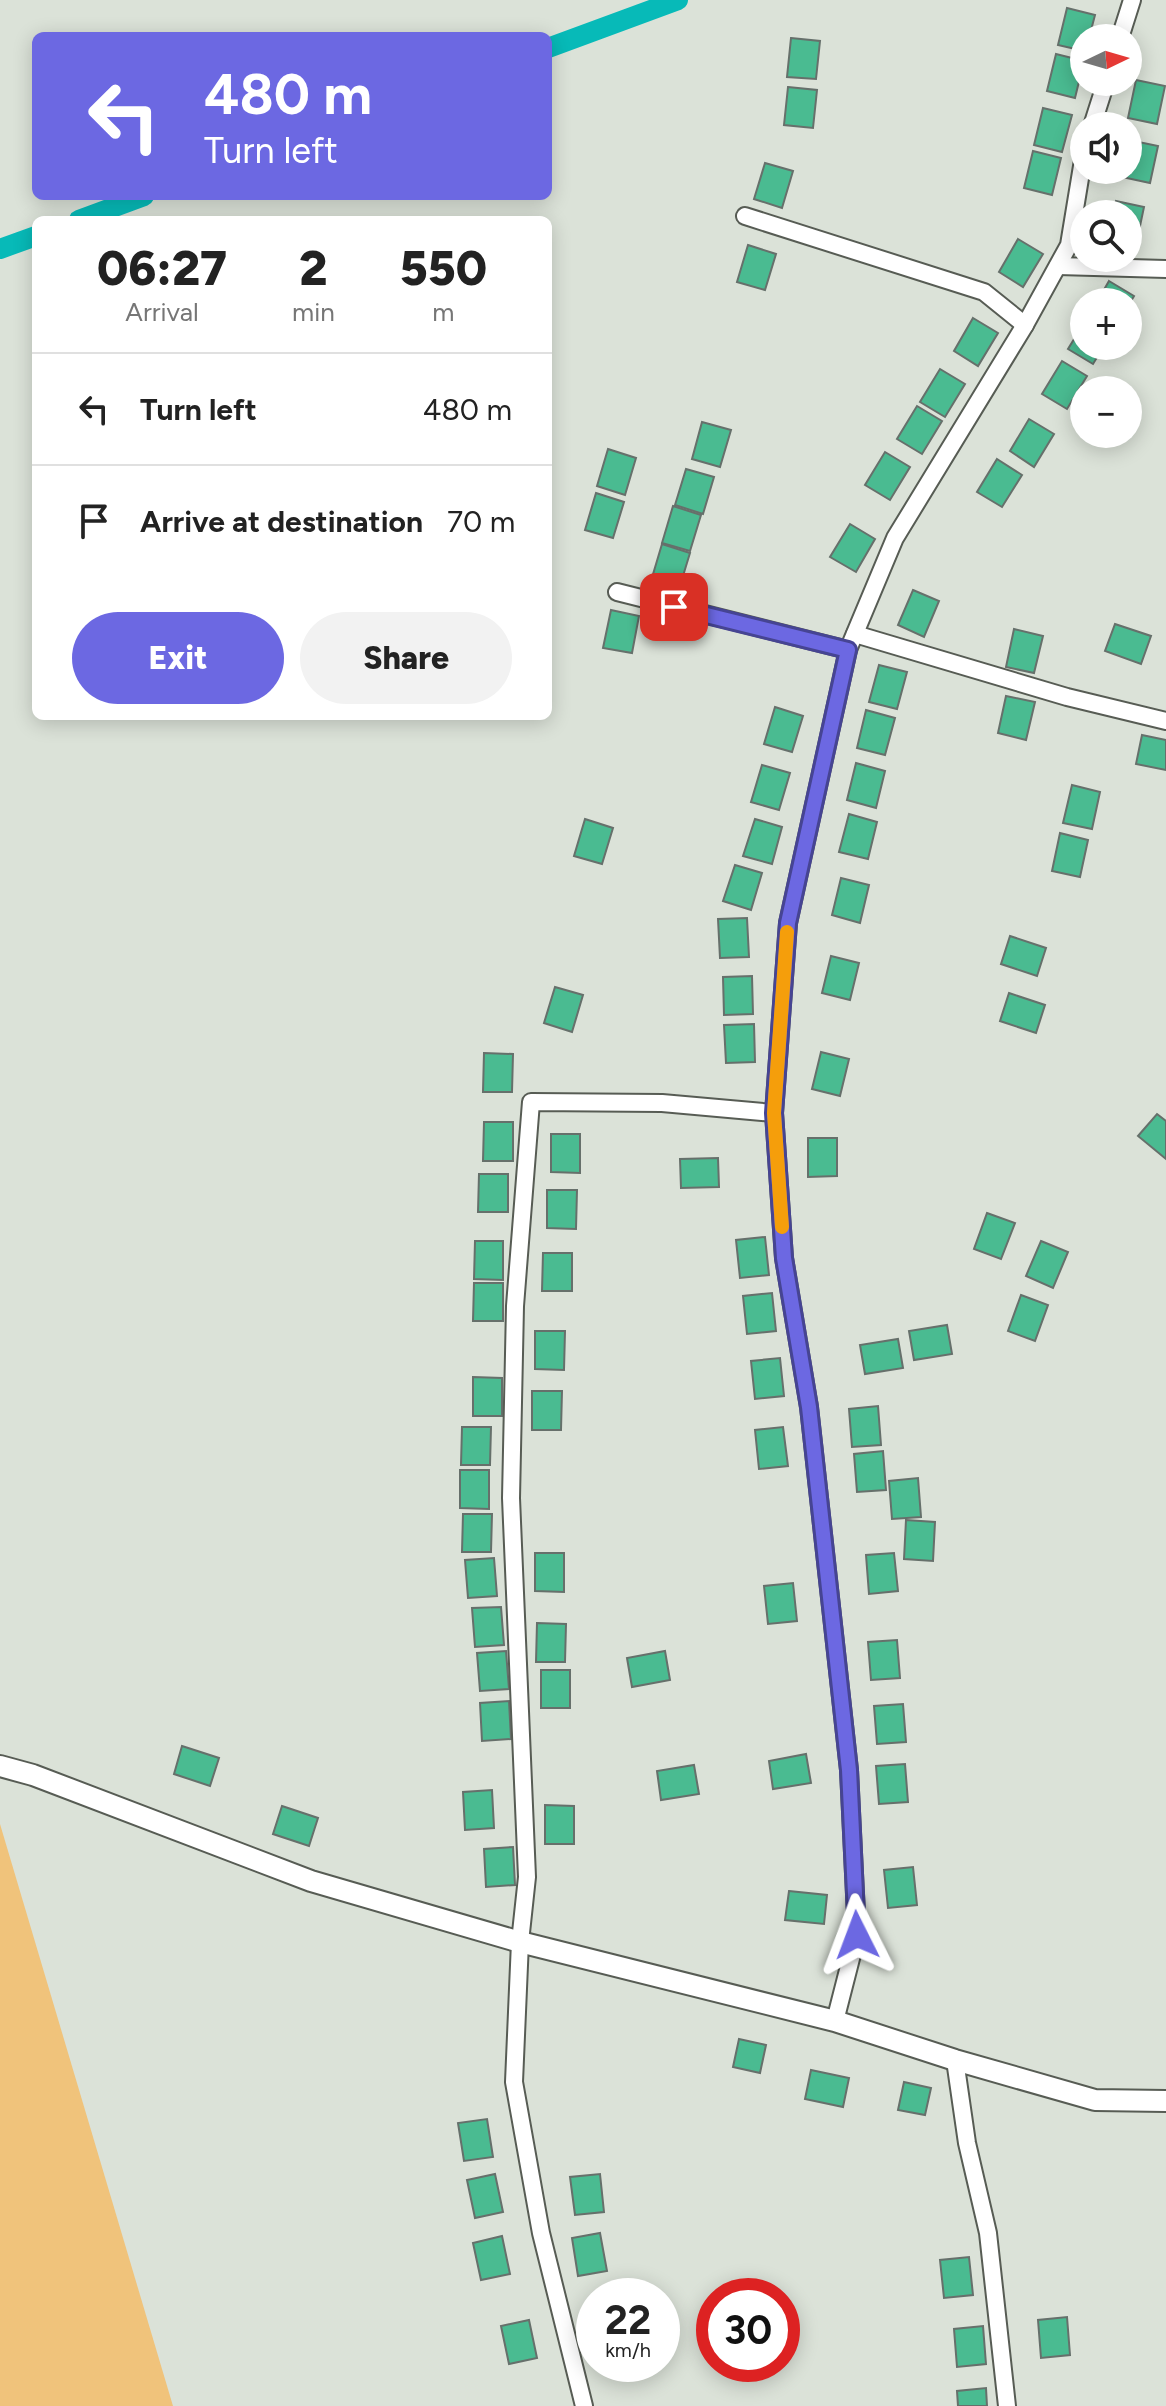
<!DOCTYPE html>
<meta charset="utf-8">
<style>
:root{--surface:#fff;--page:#f2f2f2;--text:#222;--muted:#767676;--line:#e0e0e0;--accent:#6c68e2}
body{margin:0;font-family:Figtree,sans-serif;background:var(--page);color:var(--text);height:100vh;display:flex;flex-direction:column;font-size:30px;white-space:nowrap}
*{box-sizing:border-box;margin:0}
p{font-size:26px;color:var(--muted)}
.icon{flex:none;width:44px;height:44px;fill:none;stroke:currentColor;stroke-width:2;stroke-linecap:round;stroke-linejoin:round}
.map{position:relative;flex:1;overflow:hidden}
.sheet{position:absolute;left:32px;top:216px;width:520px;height:504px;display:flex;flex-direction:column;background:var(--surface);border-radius:12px;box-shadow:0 4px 20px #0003}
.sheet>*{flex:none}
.top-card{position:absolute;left:32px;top:32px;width:520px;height:168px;border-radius:12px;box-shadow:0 4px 20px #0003;background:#6c68e2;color:#fff;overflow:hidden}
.needle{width:52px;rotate:85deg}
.fabs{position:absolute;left:1070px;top:24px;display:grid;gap:16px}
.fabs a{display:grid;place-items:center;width:72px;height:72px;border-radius:50%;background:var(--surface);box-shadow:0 4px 20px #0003;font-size:40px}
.speed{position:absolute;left:576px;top:2278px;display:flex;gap:16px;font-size:40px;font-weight:700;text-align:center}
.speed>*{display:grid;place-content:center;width:104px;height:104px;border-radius:50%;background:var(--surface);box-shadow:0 4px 20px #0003;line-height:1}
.speed small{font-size:20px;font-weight:400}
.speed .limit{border:12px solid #d22;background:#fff;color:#111}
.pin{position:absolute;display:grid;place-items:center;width:68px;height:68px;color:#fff;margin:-34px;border-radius:16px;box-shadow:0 4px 12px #0006}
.me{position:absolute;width:88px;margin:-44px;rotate:357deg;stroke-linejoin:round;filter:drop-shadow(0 0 6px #0008)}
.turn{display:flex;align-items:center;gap:28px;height:168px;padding:0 40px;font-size:36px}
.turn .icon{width:104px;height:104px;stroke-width:2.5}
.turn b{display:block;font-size:56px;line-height:68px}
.eta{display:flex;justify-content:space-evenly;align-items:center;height:136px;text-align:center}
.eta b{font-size:48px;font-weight:800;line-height:56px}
.button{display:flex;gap:16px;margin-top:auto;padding:16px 40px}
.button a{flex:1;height:92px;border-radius:48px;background:var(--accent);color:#fff;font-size:32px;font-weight:800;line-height:92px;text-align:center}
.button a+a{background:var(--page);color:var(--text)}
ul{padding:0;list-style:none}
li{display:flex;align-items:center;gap:24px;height:112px;padding:0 40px;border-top:2px solid var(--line)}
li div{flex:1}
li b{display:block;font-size:30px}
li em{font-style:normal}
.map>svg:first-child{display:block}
.green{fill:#f0c37b}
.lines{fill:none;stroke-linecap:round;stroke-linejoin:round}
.canal{stroke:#07bab8;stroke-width:20}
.building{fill:#4abb91;stroke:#66706b;stroke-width:2}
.minor-casing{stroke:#575c54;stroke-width:20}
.tertiary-casing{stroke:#575c54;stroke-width:24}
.minor{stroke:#fff;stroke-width:16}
.tertiary{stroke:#fff;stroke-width:20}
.route-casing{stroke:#464493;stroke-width:20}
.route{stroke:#6c68e2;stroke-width:14}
.slow{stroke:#f59e0b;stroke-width:14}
</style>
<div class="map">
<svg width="1166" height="2406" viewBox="0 0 1166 2406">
<rect width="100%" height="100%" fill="#dbe2d8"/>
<!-- green -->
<polygon class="green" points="0,1824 173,2406 0,2406"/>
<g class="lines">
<!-- canal -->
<g class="canal">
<polyline points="548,48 678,0"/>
<polyline points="79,220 144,196"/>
<polyline points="0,249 36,236"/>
</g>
</g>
<!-- building -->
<g class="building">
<polygon points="1067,8 1095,15 1089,38 1084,38 1084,51 1058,45"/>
<polygon points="791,38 820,41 816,79 787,77"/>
<polygon points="1056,54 1084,61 1075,98 1047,91"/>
<polygon points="1136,80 1165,86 1157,124 1128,118"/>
<polygon points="788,87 817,90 813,128 784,125"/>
<polygon points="1043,108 1072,115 1062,152 1034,145"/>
<polygon points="1129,140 1158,146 1150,183 1122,177 1123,170 1128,170"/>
<polygon points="1033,151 1061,158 1052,195 1024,188"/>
<polygon points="765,163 793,171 782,208 754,199"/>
<polygon points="1116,201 1144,207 1136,245 1128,243 1128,214 1113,214"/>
<polygon points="1018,239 1043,254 1023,287 999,272"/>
<polygon points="748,245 776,254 765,290 737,282"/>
<polygon points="1109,281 1134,296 1128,306 1128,302 1097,302"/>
<polygon points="973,318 998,333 978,366 954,351"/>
<polygon points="1084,323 1084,346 1104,346 1093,364 1068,349"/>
<polygon points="1062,361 1087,376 1067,409 1042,394"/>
<polygon points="940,369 965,384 945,417 920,402"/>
<polygon points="917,406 942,421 922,454 897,439"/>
<polygon points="1029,419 1054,434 1034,467 1010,451"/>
<polygon points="702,422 731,430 720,467 692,459"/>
<polygon points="608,449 636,458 625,495 597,486"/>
<polygon points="885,452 910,467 890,500 865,485"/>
<polygon points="997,459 1022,475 1002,507 977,492"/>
<polygon points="686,469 714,477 703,514 675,505"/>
<polygon points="596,493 624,502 613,538 585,530"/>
<polygon points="673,506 701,515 690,551 662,543"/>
<polygon points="850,524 875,539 856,572 830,557"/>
<polygon points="662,544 690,553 679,589 651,581"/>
<polygon points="913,590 939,601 924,637 898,625"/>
<polygon points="611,610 639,616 632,653 603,648"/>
<polygon points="1115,624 1151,636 1141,664 1105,651"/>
<polygon points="1014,629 1043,636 1034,673 1006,667"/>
<polygon points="879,665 907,672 897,709 869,702"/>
<polygon points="1006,696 1035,702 1026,740 998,733"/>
<polygon points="775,707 803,716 792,752 764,744"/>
<polygon points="866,710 895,718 885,755 857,748"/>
<polygon points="1142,735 1166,740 1166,770 1136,764"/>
<polygon points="856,763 885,771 876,808 847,800"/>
<polygon points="762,765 790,773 779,810 751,802"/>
<polygon points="1072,785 1100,792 1092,829 1063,823"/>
<polygon points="849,814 877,822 868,859 839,852"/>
<polygon points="585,819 613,828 602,864 574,856"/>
<polygon points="755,819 782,827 772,864 743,856"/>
<polygon points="1060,833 1088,840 1080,877 1052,871"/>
<polygon points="735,865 762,873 751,910 723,901"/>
<polygon points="841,878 869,885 860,923 832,915"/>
<polygon points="747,918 749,957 720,958 718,919"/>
<polygon points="1010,936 1046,948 1037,976 1001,964"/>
<polygon points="831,956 859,963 850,1000 822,993"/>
<polygon points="752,976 753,1014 724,1015 723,977"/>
<polygon points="555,987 583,995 572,1032 544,1023"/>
<polygon points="1009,993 1045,1005 1036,1033 1000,1021"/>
<polygon points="754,1024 755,1062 726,1063 724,1025"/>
<polygon points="821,1052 849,1059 840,1096 812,1089"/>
<polygon points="484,1053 513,1054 512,1092 483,1092"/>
<polygon points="1157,1114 1166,1121 1166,1159 1138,1136"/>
<polygon points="484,1122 513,1122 513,1161 483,1161"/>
<polygon points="551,1134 580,1134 580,1173 551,1172"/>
<polygon points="808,1138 837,1138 837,1176 808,1177"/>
<polygon points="718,1158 719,1187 681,1188 680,1159"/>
<polygon points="479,1174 508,1174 508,1212 478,1212"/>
<polygon points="547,1190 577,1190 576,1229 547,1228"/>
<polygon points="987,1213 1015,1223 1001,1259 974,1249"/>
<polygon points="765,1237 769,1275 740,1278 736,1240"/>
<polygon points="475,1241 503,1241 503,1280 474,1279"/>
<polygon points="1041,1241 1068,1252 1053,1288 1026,1276"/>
<polygon points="543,1253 572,1253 572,1291 542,1291"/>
<polygon points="474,1283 503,1283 503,1321 473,1321"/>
<polygon points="772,1293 776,1331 747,1334 743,1296"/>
<polygon points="1021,1295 1048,1305 1035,1341 1008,1331"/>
<polygon points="947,1325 952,1354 914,1360 909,1331"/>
<polygon points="535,1331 565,1331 564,1370 535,1369"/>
<polygon points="898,1339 903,1368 865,1374 860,1345"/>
<polygon points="780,1358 784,1396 755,1399 751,1361"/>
<polygon points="473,1377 502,1378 502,1416 473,1416"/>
<polygon points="532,1391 562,1391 561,1430 532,1430"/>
<polygon points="878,1406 881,1445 852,1447 849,1409"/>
<polygon points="462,1427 491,1427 490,1465 461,1465"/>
<polygon points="783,1427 788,1466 759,1469 755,1430"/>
<polygon points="883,1451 886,1490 857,1492 854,1454"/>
<polygon points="460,1470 489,1470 489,1509 460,1508"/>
<polygon points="918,1478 921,1517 892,1519 889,1481"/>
<polygon points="463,1514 492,1514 491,1552 462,1552"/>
<polygon points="906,1520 935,1522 933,1561 904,1559"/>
<polygon points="535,1553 564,1553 564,1592 535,1591"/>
<polygon points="894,1553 898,1591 869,1594 866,1555"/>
<polygon points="494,1558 497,1596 468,1598 465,1560"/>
<polygon points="793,1583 797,1621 768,1624 764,1586"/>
<polygon points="501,1607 504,1645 475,1647 472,1608"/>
<polygon points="537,1623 566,1624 565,1662 536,1662"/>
<polygon points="897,1640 900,1678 871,1680 868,1642"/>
<polygon points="506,1651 509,1689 480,1691 477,1653"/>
<polygon points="665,1651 670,1680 632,1687 627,1658"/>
<rect x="541" y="1670" width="29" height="38"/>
<polygon points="509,1701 511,1739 482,1741 480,1703"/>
<polygon points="903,1704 906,1742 877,1744 874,1706"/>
<polygon points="182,1746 219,1758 210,1786 174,1774"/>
<polygon points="806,1754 811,1783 773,1789 769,1761"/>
<polygon points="905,1764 908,1802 879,1804 876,1766"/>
<polygon points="694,1765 699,1794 661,1800 657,1771"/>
<polygon points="492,1790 494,1828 465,1830 463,1792"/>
<polygon points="545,1805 574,1806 574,1844 545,1844"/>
<polygon points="282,1806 318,1818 309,1846 273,1834"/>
<polygon points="513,1847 515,1885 486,1887 484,1849"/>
<polygon points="913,1867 917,1905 888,1908 884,1870"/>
<polygon points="789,1891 827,1895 824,1924 785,1920"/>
<polygon points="739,2039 766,2045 760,2073 733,2067"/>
<polygon points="811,2070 849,2078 843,2107 805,2099"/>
<polygon points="904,2082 931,2088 925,2115 898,2110"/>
<polygon points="487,2119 493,2157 464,2161 458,2123"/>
<polygon points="495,2174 503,2212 475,2218 467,2180"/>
<polygon points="600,2174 604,2212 575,2215 570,2177"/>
<polygon points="600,2233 607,2271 578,2276 572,2238"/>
<polygon points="502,2236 510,2274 481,2280 473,2243"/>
<polygon points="969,2257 973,2295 944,2298 940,2260"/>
<polygon points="1067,2317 1070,2355 1041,2358 1038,2320"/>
<polygon points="529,2320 537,2358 509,2364 501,2326"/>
<polygon points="983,2326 986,2364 957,2367 954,2329"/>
<polygon points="986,2388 987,2406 958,2406 957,2391"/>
</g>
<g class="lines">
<!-- minor casing -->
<g class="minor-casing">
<g id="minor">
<polyline points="1120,38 1132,0"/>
<polyline points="1092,126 1106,82"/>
<polyline points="745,216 984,292 1025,325"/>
<polyline points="1058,266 1166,269"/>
<polyline points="617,592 848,650"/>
<polyline points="855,634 1067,697 1166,721"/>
<polyline points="835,2021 857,1935 849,1770 809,1407 784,1258 774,1113 788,923 848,650 895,538 1025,325 1069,245 1084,154"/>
<polyline points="955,2060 967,2143 988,2233 1007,2406"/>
<polyline points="584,2406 541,2233 514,2082 520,1942 527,1877 511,1498 515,1306 531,1102 662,1103 774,1113"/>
</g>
</g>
<!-- tertiary casing -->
<g class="tertiary-casing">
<polyline id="tertiary" points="0,1766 33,1775 311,1881 520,1942 835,2021 955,2060 1095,2100 1166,2101"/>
</g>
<!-- minor -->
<use href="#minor" class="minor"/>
<!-- tertiary -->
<use href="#tertiary" class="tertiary"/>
</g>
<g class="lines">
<!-- route casing -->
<g class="route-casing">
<polyline id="route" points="674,607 848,650 788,923 774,1113 784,1258 809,1407 849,1770 857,1935"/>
</g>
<!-- route -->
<use href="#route" class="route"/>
<!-- slow -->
<polyline class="slow" points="782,1227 774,1113 787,932"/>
</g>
</svg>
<div class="fabs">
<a><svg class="needle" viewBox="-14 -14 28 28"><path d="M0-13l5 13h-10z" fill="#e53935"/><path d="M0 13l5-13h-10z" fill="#767676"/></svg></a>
<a><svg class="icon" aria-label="sound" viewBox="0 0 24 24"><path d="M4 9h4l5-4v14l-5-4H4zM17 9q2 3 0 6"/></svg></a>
<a><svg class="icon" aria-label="search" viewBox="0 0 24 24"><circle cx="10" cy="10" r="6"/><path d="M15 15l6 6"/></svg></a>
<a>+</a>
<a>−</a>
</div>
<div class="speed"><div>22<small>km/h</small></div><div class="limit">30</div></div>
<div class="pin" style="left:674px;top:607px;background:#d93025"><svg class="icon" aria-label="arrive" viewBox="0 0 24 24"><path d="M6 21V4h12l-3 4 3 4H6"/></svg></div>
<svg class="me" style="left:857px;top:1935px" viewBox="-20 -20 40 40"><path d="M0-17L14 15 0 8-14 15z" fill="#6c68e2" stroke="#fff" stroke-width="4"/></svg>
<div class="top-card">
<div class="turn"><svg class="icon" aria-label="left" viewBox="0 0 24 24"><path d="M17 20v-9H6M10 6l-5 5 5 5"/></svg><div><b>480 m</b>Turn left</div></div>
</div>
<section class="sheet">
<div class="eta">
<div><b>06:27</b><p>Arrival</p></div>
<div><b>2</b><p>min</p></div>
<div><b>550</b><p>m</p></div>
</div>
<ul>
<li><svg class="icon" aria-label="left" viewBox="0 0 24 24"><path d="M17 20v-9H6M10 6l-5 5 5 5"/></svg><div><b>Turn left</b></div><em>480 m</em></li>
<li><svg class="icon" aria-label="arrive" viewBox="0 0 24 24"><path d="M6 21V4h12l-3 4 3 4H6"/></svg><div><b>Arrive at destination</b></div><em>70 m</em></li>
</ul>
<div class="button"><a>Exit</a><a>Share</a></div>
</section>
</div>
